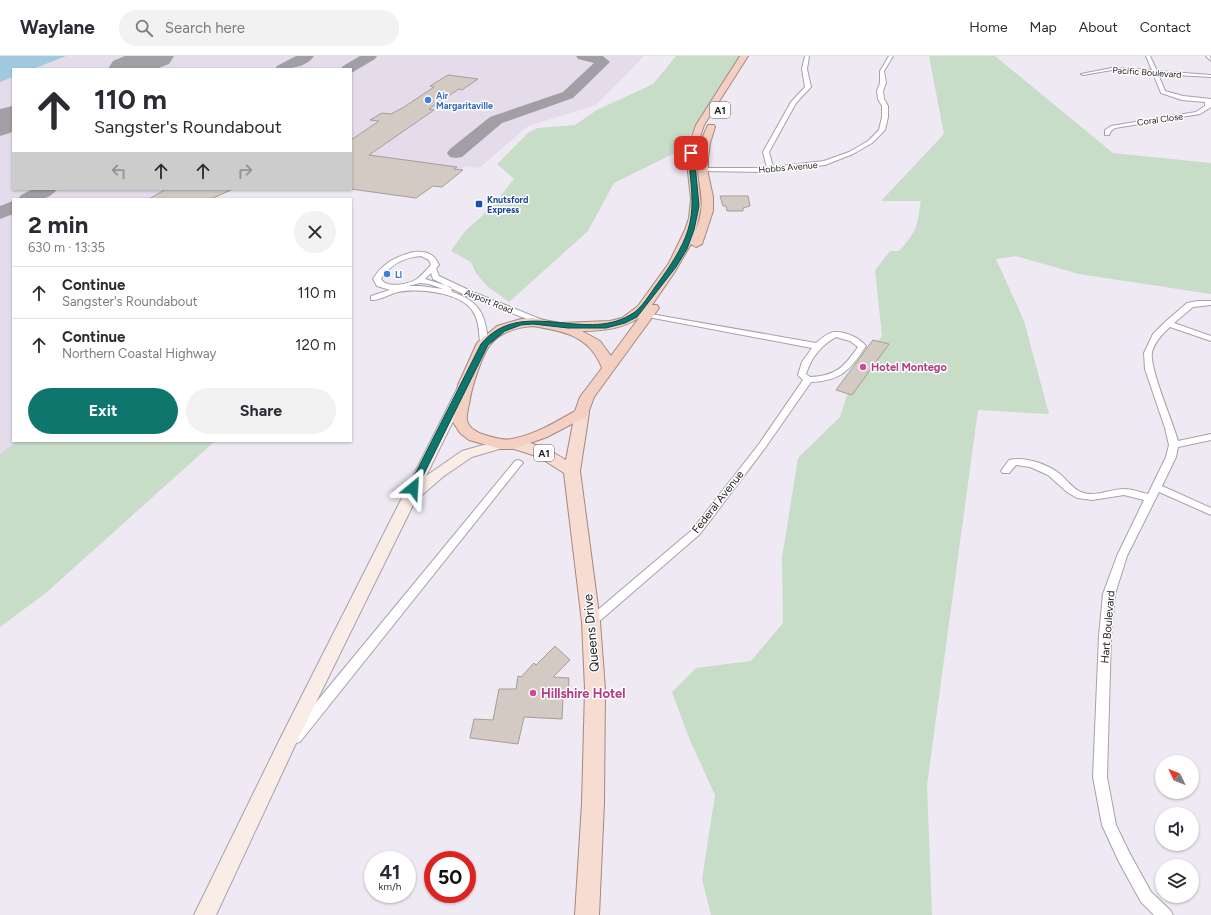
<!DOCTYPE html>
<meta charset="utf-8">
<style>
:root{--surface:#fff;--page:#f2f2f3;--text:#2b2b33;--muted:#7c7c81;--line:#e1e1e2;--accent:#0f766e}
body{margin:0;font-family:Figtree,sans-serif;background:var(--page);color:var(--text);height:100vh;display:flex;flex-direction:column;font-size:15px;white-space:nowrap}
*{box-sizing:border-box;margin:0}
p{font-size:13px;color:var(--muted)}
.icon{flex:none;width:22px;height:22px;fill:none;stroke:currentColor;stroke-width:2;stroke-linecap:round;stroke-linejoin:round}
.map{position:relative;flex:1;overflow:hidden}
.drawer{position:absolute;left:12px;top:142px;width:340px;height:244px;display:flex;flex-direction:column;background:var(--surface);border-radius:0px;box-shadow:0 1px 3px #0004}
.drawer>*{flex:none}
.top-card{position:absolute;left:12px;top:12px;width:340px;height:122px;border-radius:0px;box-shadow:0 1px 3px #0004;background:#fff;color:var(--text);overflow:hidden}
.needle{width:26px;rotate:313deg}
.controls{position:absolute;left:1155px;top:699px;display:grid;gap:8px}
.controls a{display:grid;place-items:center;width:44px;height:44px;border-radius:50%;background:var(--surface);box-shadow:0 1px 3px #0004;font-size:20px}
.speed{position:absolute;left:364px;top:795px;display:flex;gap:8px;font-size:20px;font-weight:700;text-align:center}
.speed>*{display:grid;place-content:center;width:52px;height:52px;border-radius:50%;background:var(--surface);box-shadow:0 1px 3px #0004;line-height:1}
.speed small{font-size:10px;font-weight:400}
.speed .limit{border:6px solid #d22;background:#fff;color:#111}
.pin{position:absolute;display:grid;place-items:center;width:34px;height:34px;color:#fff;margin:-17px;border-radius:8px;box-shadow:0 2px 6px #0006}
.me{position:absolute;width:44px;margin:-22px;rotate:27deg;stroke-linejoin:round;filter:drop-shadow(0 0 3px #0008)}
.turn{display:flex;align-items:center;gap:14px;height:84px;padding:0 16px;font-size:18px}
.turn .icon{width:52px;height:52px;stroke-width:2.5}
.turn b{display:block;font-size:28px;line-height:34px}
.lanes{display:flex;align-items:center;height:38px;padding:0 16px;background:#0003;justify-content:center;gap:20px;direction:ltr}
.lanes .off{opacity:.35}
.round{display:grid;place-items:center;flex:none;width:42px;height:42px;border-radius:21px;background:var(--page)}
.overview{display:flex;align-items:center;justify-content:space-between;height:68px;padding:0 16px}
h1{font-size:24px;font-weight:700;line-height:30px}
.action{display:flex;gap:8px;margin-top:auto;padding:8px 16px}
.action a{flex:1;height:46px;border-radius:24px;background:var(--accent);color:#fff;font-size:16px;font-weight:700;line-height:46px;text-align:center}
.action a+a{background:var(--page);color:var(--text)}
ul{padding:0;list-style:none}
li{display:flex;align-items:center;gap:12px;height:52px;padding:0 16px;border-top:1px solid var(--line)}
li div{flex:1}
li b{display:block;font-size:15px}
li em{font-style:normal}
header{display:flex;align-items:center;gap:24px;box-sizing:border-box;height:56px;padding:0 20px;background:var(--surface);border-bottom:1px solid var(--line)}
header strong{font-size:19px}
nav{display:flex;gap:22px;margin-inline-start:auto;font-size:14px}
.search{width:280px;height:36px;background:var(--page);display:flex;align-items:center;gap:10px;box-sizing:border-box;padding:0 14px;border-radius:22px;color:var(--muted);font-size:15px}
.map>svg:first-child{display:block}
.built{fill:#e4dbeb}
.green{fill:#c7ddc8}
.water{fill:#a1cae1}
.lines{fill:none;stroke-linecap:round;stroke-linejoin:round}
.taxiway{fill:#a29ea5;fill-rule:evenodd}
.runway{fill:#a29ea5;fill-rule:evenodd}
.building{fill:#d4cac4;stroke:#a79d98}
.minor-casing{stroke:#a6a1aa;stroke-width:2}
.secondary-casing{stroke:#a6a1aa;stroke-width:2}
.primary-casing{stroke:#a6887e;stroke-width:2}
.trunk-casing{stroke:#a6887e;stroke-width:2}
.minor{fill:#fff;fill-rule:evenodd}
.secondary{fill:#faede8;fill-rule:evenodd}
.primary{fill:#f6dcd1;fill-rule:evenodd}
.trunk{fill:#f3d0c2;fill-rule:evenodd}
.route{fill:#0f766e;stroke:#0a4d48}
.shop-dot{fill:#3f7fe0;stroke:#fff;stroke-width:1.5}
.transit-dot{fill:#1a4fb4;stroke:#fff;stroke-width:1.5}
.hotel-dot{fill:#d1479c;stroke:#fff;stroke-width:1.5}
.labels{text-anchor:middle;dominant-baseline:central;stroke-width:3;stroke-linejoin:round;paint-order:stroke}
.far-street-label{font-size:9px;fill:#1c1a1d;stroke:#fff}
.far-shop-label{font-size:9px;font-weight:bold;fill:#366cbe;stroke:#fff;text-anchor:start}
.far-transit-label{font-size:9px;font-weight:bold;fill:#164399;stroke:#fff;text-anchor:start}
.shield{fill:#fff;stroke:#605f61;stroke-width:1}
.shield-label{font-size:10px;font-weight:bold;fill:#1c1a1d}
.hotel-label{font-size:11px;font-weight:bold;fill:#b23c85;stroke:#fff;text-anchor:start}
.street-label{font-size:11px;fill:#1c1a1d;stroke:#fff}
.near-street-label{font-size:13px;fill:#1c1a1d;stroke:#fff}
.near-hotel-label{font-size:13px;font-weight:bold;fill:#b23c85;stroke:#fff;text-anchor:start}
</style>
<header>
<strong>Waylane</strong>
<div class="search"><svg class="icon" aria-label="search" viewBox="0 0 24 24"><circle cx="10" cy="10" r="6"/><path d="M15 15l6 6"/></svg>Search here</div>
<nav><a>Home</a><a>Map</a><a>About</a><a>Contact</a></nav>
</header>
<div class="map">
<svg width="1211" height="859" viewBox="0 0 1211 859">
<rect width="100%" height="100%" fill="#eee9f2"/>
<!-- built -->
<polygon class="built" points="0,0 644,0 596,49 528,70 479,112 465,110 442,131 433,130 429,133 421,132 425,135 416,142 351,133 351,13 13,13 13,133 233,133 211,143 13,143 13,385 84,385 0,451"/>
<!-- green -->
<g class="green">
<polygon points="676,0 739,0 681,94 614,127 588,175 509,246 487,230 476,217 471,206 451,195 465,175 490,153 514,123 497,108 529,76 538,72 575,69 597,54 653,28"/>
<path d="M929,0H995L1113,97L1211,107V238L1079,218L1016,200L996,203L1024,265L1049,358L978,354L927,729L932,859H711L702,823L715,739L689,682L672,636L696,612L751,605L783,567L782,502L798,402L840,361L852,324L882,280L875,214L890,195H899C917,176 917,170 921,145H881L944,78Z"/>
<polygon points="18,385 215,385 47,536 0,571 0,398"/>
</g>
<!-- water -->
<polygon class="water" points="0,0 66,0 33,13 13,13 13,21 0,26"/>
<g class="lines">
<!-- taxiway -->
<g class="taxiway">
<path d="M296,0H314C306,12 288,13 275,13L277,10Z"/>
<polygon points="360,0 377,0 375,3 353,16 351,17 351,13 341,13 343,10"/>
<polygon points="576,0 603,0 610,6 573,42 502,67 462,101 456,102 450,101 447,97 450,93 490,61 563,36 594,7 578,3"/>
<path d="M33,133H57C49,146 32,143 18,143L21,139Z"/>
<polygon points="13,145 13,158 0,163 0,150"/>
</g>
<!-- runway -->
<g class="runway">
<polygon points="125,0 174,0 169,8 156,13 108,13 113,5"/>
<polygon points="13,50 13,76 0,80 0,53"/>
</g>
</g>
<!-- building -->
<g class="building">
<polygon points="448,19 478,23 462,34 459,33 429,53 434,54 369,99 457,111 454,113 463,114 442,131 433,130 416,142 351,133 351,84 379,65 370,64 382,57 391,58 404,51 434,31 430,30"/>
<polygon points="166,133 233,133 211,143 149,143"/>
<polygon points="720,140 748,140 750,150 743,152 743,155 727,155 726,150 723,150"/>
<polygon points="873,284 889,288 852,339 836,334"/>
<polygon points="555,590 570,604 553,621 569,622 568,642 563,642 562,663 524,661 518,688 470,682 474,663 493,664 499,633 516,633 518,620 521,621 534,607 536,609"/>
</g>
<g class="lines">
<!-- minor casing -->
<g class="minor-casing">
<g id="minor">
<polygon points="805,0 809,0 807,13 811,31 796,47 769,96 773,111 824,105 849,96 868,85 879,74 882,61 882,50 878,43 877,35 880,27 880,15 889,0 893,0 884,15 886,27 883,35 884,43 888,50 888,61 885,74 872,87 853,98 825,109 766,116 701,115 700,114 703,112 767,112 763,96 791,46 805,31 802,13"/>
<polygon points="1146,0 1150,0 1157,15 1211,19 1211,21 1158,18 1165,35 1183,40 1211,43 1211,51 1200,58 1115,72 1111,75 1109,79 1105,79 1105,74 1111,70 1196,56 1205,50 1205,46 1182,44 1161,37 1153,17 1112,14 1083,19 1081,18 1112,12 1152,14"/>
<polygon points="1206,0 1210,0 1211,5"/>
<path d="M413,196C426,195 434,197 439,209L436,212L439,220L473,236L550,267L546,269H543L467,240L433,223L431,217L425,223L451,231L452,236C480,245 486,259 488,287L487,289H484L480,287C479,276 479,264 472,254C459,236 418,232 398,236C389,238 379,245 371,244V240L390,234L377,230L373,223C383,207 395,201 413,196ZM421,200L429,204L431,209C427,213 422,219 417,223C409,228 387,233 381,223L382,221C391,208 405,201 421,200ZM420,227L429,228L443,233L420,230H408Z"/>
<path d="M1198,245H1211V249L1193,251L1174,267L1211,280V285L1170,271C1162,278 1155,286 1152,296C1149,312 1173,366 1178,385L1211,378V384L1178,391L1176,401L1162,430L1211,452V459L1159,436L1127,500L1115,538L1111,580L1107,721L1116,769L1129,796L1151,836L1170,854L1173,859H1154L1141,846L1119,806L1102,769L1093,721L1099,580L1103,538L1117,500L1144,444L1124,439L1092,444L1077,442L1067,436L1048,419L1030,411L1016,409L1009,417H1003L1001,415L1009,404C1024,400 1048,408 1060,418C1067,424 1073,433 1081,436C1094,442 1110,433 1124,433C1132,433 1140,436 1148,438L1166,401L1169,389L1165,372L1145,313L1144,297L1153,278L1165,266L1187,247Z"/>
<path d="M645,257L816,287C821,283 828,276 835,276C845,275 860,282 866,290C850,314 841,325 811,326L765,392L700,478L595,569L591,570L587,569L585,566L587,563L692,474L759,388L803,324L798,319L802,306L812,292L648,261H645ZM836,281L850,285L858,291C844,311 836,320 810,321L806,318C811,302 821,289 836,281Z"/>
<polygon points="518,404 521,405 523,407 521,409 300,686 295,687 290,686 288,682 290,678 515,405"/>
</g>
</g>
<!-- secondary casing -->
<g class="secondary-casing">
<polygon id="secondary" points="464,327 468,328 470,331 426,420 462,395 501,384 506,385 508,388 506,391 472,401 444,420 415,445 298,683 216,859 194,859 280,683 458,331 460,328"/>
</g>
<!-- primary casing -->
<g class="primary-casing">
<path id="primary" d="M582,353L587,354L589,357L580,415L600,566L605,633L604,747L599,859H575L582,747L585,633L582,566L564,417L539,401L508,391L505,388L508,385C524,381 552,395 566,404L575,357L577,354Z"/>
</g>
<!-- trunk casing -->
<g class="trunk-casing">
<path id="trunk" d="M740,0H748L704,69L698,87L696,104L701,150L696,174C706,147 700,138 698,113C697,98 701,84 707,71L708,69H714L715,71L710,87L708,102V118L713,141V155L702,188L696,191L691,188L674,217L652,249H657L659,252L594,341L587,360L547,381L513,393H501L469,384L460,377L453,366L458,329L477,287L497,270L521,263L533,262L560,267L610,265L622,262L638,250L669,207L685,174L689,162L691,143L686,98L696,69ZM639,262L611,300L600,285L582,275C602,275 621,273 639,262ZM533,270C564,275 590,280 602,312L580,341L575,355C556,366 534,379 512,383C503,385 493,381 485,379C478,377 468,372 467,364C466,358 469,350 470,343C472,330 482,299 490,289C500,276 518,271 533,270Z"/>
</g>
<!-- minor -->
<use href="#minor" class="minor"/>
<!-- secondary -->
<use href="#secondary" class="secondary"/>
<!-- primary -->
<use href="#primary" class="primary"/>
<!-- trunk -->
<use href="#trunk" class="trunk"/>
</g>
<!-- route -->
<path class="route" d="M690,96L694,97L699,150L694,174L687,193L676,211L637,261L625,267L606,272H568L533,268L521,269L505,275L488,289L417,432L416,434H409L408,432L481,288C521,240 583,287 630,259C642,253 650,237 658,227C670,210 682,193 688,174C694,155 692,136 690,117C690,110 688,102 690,96Z"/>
<!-- markers -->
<g class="shop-dot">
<circle cx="428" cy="44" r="4"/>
<circle cx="387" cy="218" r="4"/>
</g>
<rect class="transit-dot" x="475" y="144" width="8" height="8" rx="2"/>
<g class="hotel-dot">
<circle cx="863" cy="311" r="4"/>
<circle cx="533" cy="637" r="4"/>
</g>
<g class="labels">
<!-- far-street labels -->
<g class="far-street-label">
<text transform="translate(1147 16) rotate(4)">Pacific Boulevard</text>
<text transform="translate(1160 63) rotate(-8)">Coral Close</text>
<text transform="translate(788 111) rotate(-5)">Hobbs Avenue</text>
<text transform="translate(489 245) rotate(22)">Airport Road</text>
</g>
<!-- far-shop labels -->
<g class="far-shop-label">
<text x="436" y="39">Air<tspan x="436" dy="10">Margaritaville</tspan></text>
<text x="395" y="218">Ll</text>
</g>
<!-- far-transit labels -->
<g class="far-transit-label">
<text x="487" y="143">Knutsford<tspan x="487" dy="10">Express</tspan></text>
</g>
<!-- shield labels -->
<g class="shield">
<rect x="710" y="46" width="20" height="16" rx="3"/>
<rect x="534" y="389" width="20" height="16" rx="3"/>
</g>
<g class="shield-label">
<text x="720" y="54">A1</text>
<text x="544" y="397">A1</text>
</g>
<!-- hotel labels -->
<g class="hotel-label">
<text x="871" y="311">Hotel Montego</text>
</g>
<!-- street labels -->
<g class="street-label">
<text transform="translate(718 446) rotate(-52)">Federal Avenue</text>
<text transform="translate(1108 571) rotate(-85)">Hart Boulevard</text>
</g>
<!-- near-street labels -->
<g class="near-street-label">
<text transform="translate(591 577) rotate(-95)">Queens Drive</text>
</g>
<!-- near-hotel labels -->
<g class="near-hotel-label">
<text x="541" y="637">Hillshire Hotel</text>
</g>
</g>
</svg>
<div class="controls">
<a><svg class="needle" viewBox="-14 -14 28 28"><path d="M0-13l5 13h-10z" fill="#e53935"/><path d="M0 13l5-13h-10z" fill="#7c7c81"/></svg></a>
<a><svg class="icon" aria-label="sound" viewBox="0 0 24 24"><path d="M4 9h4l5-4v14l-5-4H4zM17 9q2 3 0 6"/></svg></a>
<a><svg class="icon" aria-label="layers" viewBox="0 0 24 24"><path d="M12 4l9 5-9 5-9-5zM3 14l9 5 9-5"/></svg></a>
</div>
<div class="speed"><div>41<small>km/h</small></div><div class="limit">50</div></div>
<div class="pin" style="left:691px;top:97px;background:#d93025"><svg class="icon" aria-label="arrive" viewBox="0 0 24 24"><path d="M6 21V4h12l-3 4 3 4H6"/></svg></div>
<svg class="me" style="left:413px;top:432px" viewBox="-20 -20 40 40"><path d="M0-17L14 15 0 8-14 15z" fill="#0f766e" stroke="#fff" stroke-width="4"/></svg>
<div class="top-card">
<div class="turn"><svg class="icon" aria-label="ahead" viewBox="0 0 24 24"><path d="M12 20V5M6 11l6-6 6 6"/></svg><div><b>110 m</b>Sangster's Roundabout</div></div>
<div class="lanes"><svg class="icon off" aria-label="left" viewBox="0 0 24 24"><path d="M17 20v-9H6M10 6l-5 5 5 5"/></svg><svg class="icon" aria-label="ahead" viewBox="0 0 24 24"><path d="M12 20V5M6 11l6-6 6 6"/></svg><svg class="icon" aria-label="ahead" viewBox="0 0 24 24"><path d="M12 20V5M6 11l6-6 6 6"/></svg><svg class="icon off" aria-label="right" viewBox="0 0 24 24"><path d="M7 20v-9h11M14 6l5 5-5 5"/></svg></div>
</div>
<section class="drawer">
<div class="overview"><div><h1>2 min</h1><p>630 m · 13:35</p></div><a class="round"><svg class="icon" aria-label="close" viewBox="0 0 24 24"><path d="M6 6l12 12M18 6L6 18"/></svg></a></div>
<ul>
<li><svg class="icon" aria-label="ahead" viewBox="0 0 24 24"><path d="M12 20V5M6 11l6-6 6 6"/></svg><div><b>Continue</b><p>Sangster's Roundabout</p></div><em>110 m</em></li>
<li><svg class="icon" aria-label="ahead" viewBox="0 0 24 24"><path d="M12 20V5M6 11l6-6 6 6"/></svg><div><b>Continue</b><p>Northern Coastal Highway</p></div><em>120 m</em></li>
</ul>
<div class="action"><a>Exit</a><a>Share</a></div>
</section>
</div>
